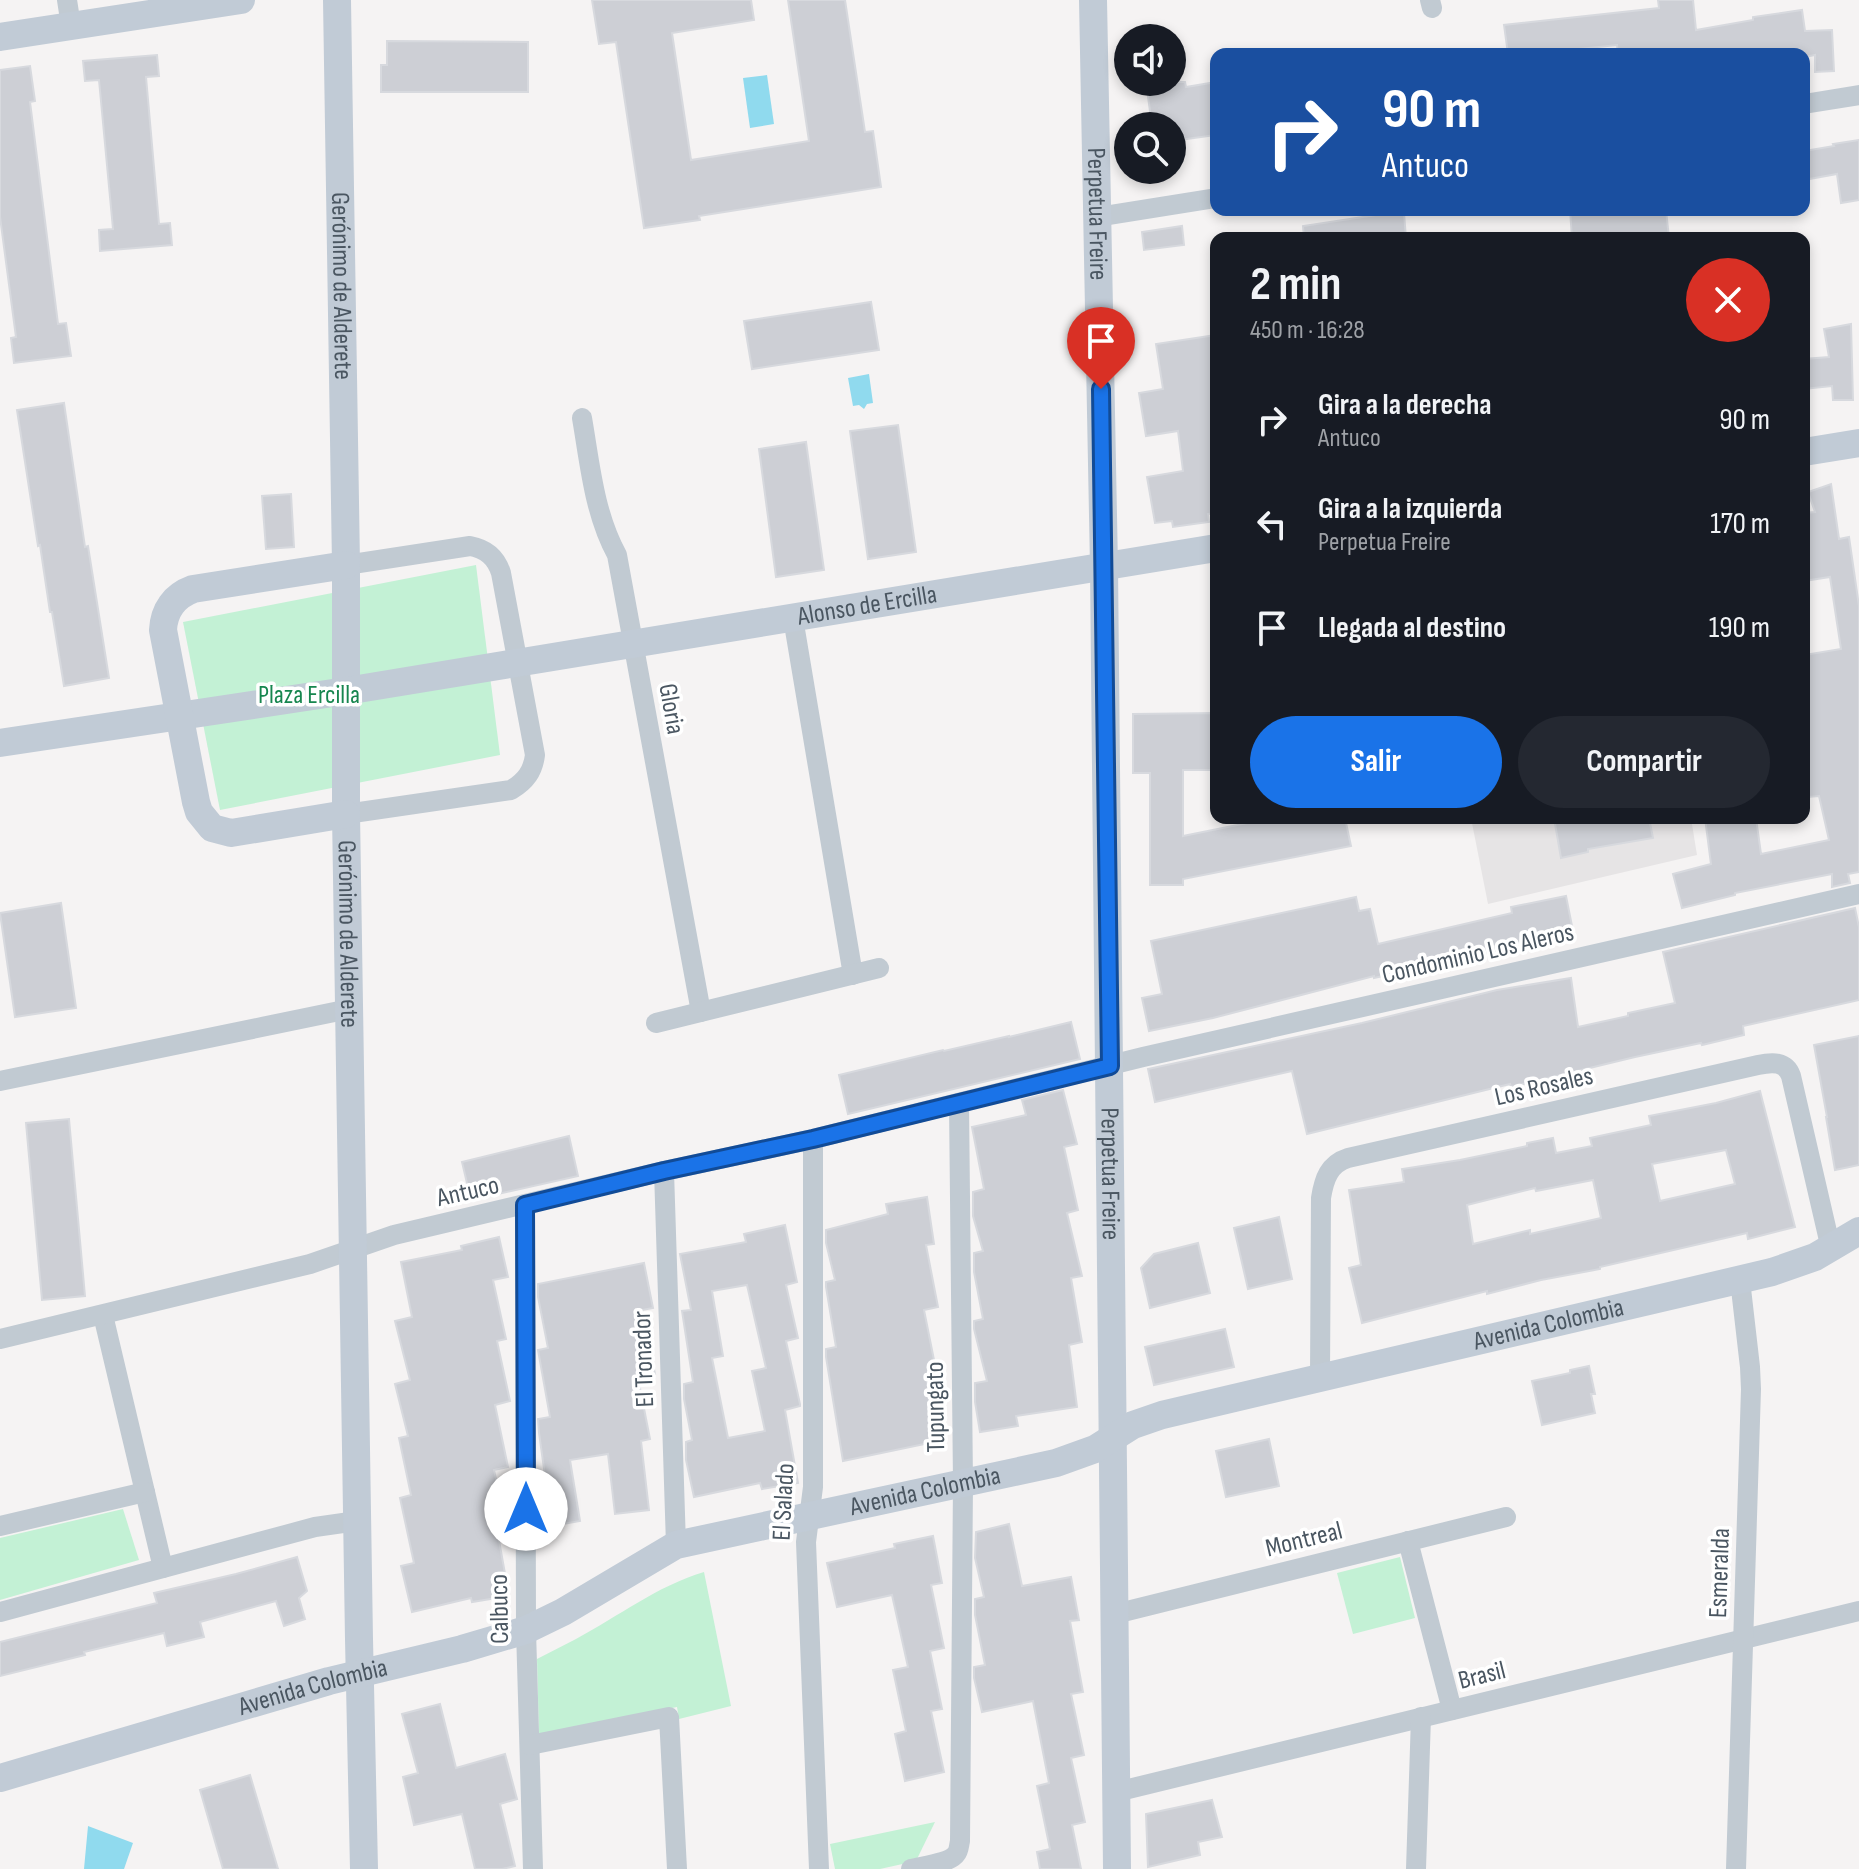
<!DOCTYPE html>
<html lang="es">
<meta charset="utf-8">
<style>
:root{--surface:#171b24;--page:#242831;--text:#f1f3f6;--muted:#9ea1a6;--accent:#1a73e8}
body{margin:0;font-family:"Sofia Sans Condensed",sans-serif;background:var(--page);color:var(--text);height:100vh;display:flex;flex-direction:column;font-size:30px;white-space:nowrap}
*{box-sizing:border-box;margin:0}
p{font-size:26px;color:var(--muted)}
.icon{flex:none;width:44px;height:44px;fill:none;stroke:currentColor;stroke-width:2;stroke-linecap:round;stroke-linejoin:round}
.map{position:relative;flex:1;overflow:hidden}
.details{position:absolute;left:1210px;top:232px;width:600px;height:592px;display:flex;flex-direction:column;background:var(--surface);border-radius:16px;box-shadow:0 4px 12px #0003}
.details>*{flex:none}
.hud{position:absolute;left:1210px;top:48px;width:600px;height:168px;border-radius:16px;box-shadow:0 4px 12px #0003;background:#1a4fa0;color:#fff;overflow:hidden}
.buttons{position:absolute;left:1114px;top:24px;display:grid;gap:16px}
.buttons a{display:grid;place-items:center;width:72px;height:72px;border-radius:50%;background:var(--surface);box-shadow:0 4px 12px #0003;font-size:40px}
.pin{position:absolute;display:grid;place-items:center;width:68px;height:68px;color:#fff;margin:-82px -34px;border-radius:50% 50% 50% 0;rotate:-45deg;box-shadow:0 0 8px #0007}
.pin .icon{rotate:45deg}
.me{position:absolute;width:88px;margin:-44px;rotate:0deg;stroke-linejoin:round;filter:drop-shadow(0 0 6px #0008)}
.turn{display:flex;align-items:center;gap:28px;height:168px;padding:0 40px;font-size:36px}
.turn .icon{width:104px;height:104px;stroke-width:2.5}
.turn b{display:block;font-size:56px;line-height:68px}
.round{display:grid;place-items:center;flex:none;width:84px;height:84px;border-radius:42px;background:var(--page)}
.overview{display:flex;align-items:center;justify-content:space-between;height:136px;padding:0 40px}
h1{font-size:48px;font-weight:700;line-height:60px}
.cta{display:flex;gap:16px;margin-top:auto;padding:16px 40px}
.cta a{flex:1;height:92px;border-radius:48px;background:var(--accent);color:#fff;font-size:32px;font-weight:700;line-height:92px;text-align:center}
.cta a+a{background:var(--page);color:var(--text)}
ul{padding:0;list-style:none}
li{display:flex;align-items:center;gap:24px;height:104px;padding:0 40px}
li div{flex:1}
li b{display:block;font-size:30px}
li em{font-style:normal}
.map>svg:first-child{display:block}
.education{fill:#e6e4e5}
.green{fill:#c3f1d5}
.water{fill:#90daee}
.building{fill:#cdcfd5;stroke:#d7d9de;stroke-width:2;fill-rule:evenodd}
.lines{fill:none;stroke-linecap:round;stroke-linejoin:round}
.street{stroke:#c1cad2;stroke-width:20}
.secondary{stroke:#c1cbd6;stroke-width:28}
.route-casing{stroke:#114b97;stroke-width:20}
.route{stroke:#1a73e8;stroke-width:14}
.labels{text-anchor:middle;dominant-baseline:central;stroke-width:7;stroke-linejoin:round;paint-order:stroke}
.street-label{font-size:26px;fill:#4a5661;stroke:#fff}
.park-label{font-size:26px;fill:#17864f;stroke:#fff}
</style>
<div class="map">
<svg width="1859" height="1869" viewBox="0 0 1859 1869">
<rect width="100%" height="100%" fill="#f5f3f3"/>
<!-- education -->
<polygon class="education" points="1471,818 1691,818 1697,855 1488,904"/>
<!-- green -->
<g class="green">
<polygon points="476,565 500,755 220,810 183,622"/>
<polygon points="123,1509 139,1560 0,1600 0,1538"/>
<polygon points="1400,1557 1415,1618 1353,1634 1337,1573"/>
<path d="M704,1572L731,1706L679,1719L677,1707L539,1735L537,1659C550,1652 563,1646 576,1639C619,1616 657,1586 704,1572Z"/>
<polygon points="935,1822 916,1861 880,1869 835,1869 830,1844"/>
</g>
<!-- water -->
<g class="water">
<polygon points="767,75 774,124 750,128 743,78"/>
<polygon points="869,374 873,403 867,404 864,409 859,405 853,406 848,378"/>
<polygon points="88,1826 133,1843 124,1869 84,1869"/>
</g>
<!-- building -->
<g class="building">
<polygon points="592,0 751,0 754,20 672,33 691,160 809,141 788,0 845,0 865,132 873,131 881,187 699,216 700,220 644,228 616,42 599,44"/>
<polygon points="1658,0 1693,0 1696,30 1753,20 1753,17 1802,10 1805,31 1832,30 1834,71 1815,72 1815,55 1804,57 1804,54 1618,54 1617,45 1550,52 1550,54 1508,54 1504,25 1659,8"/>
<polygon points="387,41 528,42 528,92 381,92 381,65 387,65"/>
<polygon points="157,55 159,76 146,77 159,224 170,223 172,245 100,251 99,230 113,229 99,80 85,81 83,61"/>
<polygon points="30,66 35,101 30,102 58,324 66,323 71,356 14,363 11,338 16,337 0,217 0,70"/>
<polygon points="1146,82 1185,82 1186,87 1216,82 1216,135 1172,141 1172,126 1152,126"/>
<polygon points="1859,140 1859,200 1841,203 1837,174 1804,180 1804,151 1834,146 1833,144"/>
<polygon points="1570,210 1666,210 1669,238 1572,238"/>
<polygon points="1404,213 1406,238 1304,238 1303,226 1376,215"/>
<polygon points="1182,226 1184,245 1144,250 1142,232"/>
<polygon points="871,302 879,350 752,369 744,321"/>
<polygon points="1851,324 1853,400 1833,400 1832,386 1804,389 1804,359 1829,357 1824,329"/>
<polygon points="1216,335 1216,513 1208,514 1209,522 1173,527 1172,521 1155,523 1147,477 1183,471 1178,431 1146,436 1139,393 1163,389 1156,344"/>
<polygon points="64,403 85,547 88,546 109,678 64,686 52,612 50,612 40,545 38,546 17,410"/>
<polygon points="898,425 916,552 868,559 850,431"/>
<polygon points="806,442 824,570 776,577 759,449"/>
<polygon points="1831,484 1839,539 1849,537 1859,606 1859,872 1848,874 1850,883 1832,887 1832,874 1735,893 1735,895 1682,908 1673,874 1711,864 1705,818 1756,818 1761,854 1829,840 1819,796 1808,797 1804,768 1804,655 1841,649 1830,577 1804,581 1804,513 1815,512 1808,492"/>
<polygon points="291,494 294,547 266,549 262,496"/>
<polygon points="1216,713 1216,770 1183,770 1183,836 1272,818 1345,818 1351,846 1183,879 1183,885 1150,885 1150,773 1133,773 1133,714"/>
<polygon points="1554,818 1649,818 1653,838 1588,849 1588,852 1561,858"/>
<polygon points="1566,896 1573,931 1503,946 1504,950 1374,978 1374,976 1213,1018 1149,1031 1142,998 1162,994 1151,941 1356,897 1359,911 1370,909 1378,944 1512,913 1511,907"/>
<polygon points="61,903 76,1008 15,1017 0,913"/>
<polygon points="1855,908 1859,927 1859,1000 1743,1026 1744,1035 1702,1045 1701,1043 1635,1057 1511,1087 1510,1084 1307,1134 1292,1071 1155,1102 1148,1069 1362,1023 1497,990 1571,978 1578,1027 1628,1016 1628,1013 1675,1003 1663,952"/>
<polygon points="1071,1022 1080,1059 848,1114 839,1075 943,1050 944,1051 1009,1036 1009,1037"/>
<polygon points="1859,1036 1859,1165 1835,1170 1826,1117 1827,1117 1814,1045"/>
<polygon points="1063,1090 1077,1144 1064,1147 1078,1210 1067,1213 1082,1276 1071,1278 1082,1342 1069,1345 1077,1407 1016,1416 1018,1426 980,1432 975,1402 975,1383 987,1381 974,1329 974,1321 983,1319 974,1272 974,1253 983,1251 973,1216 973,1192 984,1189 972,1127 1026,1115 1022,1100"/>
<path d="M1760,1091L1795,1227L1748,1239L1747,1233L1600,1267V1269L1541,1280L1487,1294V1291L1362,1323L1349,1268L1361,1265L1349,1190L1404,1182L1402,1169L1460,1160L1527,1146V1143L1553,1138L1556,1153L1592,1146L1590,1138L1651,1125L1649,1116L1716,1103ZM1726,1150L1735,1184L1660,1201L1652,1164ZM1593,1180L1601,1218L1530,1234V1230L1473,1244L1467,1205L1535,1188L1536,1191Z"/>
<polygon points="69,1119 85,1296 42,1300 26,1123"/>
<polygon points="569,1136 578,1176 471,1200 462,1162"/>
<polygon points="927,1197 934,1244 926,1245 938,1307 924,1310 937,1375 926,1377 939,1441 843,1461 826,1357 826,1349 836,1347 826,1287 826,1282 835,1280 826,1243 826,1230 888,1214 886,1204"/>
<polygon points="1279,1217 1292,1279 1248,1289 1234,1228"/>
<path d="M785,1225L797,1282L786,1285L798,1338L786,1341L800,1404V1406L785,1410L798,1483L762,1489L760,1483L694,1497L686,1460V1442L692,1440L684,1399V1384L693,1382L682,1311L691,1310L680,1254L746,1242L744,1234ZM747,1285L766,1368L752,1371L765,1431L728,1438L712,1358L723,1356L712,1291Z"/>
<polygon points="499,1237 508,1277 493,1280 506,1339 497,1341 510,1401 495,1405 508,1467 494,1470 507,1527 497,1529 509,1596 472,1602 471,1598 412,1612 401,1566 414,1563 400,1498 411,1495 399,1438 408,1436 395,1384 410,1380 395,1321 412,1317 401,1262 462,1250 461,1246"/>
<polygon points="1198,1243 1210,1293 1150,1308 1141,1268 1154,1254"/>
<polygon points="644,1263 653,1308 642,1310 655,1374 638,1378 650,1439 641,1441 649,1510 615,1514 608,1454 570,1460 580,1521 546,1527 539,1484 546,1483 539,1433 538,1419 550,1417 538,1350 548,1348 538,1297 538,1284"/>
<polygon points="1225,1329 1234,1367 1154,1385 1145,1347"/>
<polygon points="1589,1366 1595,1394 1591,1394 1595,1413 1542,1425 1532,1381 1570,1373 1570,1370"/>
<polygon points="1269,1439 1279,1486 1226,1497 1216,1451"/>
<polygon points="1009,1524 1022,1586 1071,1577 1079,1620 1070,1621 1083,1692 1071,1694 1084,1755 1071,1758 1085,1822 1072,1825 1081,1869 1040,1869 1037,1852 1050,1849 1037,1786 1049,1783 1033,1701 982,1712 974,1678 974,1667 985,1665 975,1615 975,1599 984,1597 975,1558 976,1532"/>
<polygon points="933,1536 942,1583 931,1585 944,1648 930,1651 942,1709 931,1711 944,1772 905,1781 895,1734 906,1731 893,1670 908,1667 892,1595 837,1607 827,1563 895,1548 894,1544"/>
<polygon points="297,1557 307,1591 299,1598 305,1619 284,1626 276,1601 200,1622 204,1637 167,1646 164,1633 84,1652 85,1655 0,1676 0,1642 157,1603 154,1593 236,1574"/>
<polygon points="440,1704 456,1768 505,1754 517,1799 500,1804 515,1866 502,1869 475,1869 462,1814 414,1825 403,1777 418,1773 402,1714"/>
<polygon points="250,1775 278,1869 223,1869 200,1790"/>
<polygon points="1212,1800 1222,1837 1198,1842 1200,1855 1148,1867 1146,1814"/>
</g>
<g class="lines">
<!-- street -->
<g class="street">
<polyline points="67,0 71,26"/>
<polyline points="1430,0 1432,8"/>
<polyline points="1804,104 1859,95"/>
<polyline points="1097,217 1216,198"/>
<path d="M582,418C590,464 594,513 617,555L701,1012"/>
<polyline points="793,618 853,975"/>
<path d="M346,814L511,790C526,781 533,771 535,755L501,573C496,557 486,549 470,546L346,565"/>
<polyline points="656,1023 879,968"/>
<polyline points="0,1081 349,1009"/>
<polyline points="813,1139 813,1487 806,1542 819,1869"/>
<polyline points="664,1171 676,1545"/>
<polyline points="525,1205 526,1630 533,1869"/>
<polyline points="103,1315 163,1568"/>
<polyline points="0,1339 310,1264 394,1235 664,1171 813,1139 1143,1057 1859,894"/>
<path d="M1320,1378L1321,1198C1324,1179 1329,1164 1348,1158L1758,1065C1772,1062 1786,1061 1791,1076L1831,1249"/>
<polyline points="0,1526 145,1492"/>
<polyline points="1408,1541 1452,1710"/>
<polyline points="0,1612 315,1527 357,1521"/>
<polyline points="1115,1614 1506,1517"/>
<polyline points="530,1745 669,1717 677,1869"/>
<polyline points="1116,1792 1859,1611"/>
<path d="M911,1869C922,1866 950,1863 956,1854C959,1851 959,1845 960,1841L963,1483L959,1103"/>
<polyline points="1416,1869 1421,1717"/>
<polyline points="1736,1869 1751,1389 1750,1367 1740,1280"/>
</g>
<!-- secondary -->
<g class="secondary">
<path id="s1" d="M337,0L346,565V814L359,1639L364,1869"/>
<path id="s2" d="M1093,0L1104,567L1117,1869"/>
<polyline points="0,37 241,0"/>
<polyline points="1804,452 1859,443"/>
<path id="s3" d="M0,743L346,691L1216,548"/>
<path d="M346,814L231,833L212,828L199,812L196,802L163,630C164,610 174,596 193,589L346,565"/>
<path id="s4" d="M0,1778L329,1681L462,1649L526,1630L563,1612L676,1545L1056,1463L1095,1449L1133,1425L1162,1415L1772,1272L1815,1257L1859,1231"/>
</g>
</g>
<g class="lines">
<!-- route casing -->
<g class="route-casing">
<polyline id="route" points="526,1509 525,1205 664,1171 813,1139 1110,1066 1101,389"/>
</g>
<!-- route -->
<use href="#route" class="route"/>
</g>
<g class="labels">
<!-- street labels -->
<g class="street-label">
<text stroke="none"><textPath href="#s2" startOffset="214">Perpetua Freire</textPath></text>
<text stroke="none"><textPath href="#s1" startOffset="286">Gerónimo de Alderete</textPath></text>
<text stroke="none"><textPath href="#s3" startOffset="878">Alonso de Ercilla</textPath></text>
<text transform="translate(671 709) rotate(80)">Gloria</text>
<text stroke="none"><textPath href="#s1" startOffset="934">Gerónimo de Alderete</textPath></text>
<text transform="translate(1478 954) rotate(-13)">Condominio Los Aleros</text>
<text transform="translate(1544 1087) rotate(-13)">Los Rosales</text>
<text stroke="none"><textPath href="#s2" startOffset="1174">Perpetua Freire</textPath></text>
<text transform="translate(468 1192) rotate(-13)">Antuco</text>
<text stroke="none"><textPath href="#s4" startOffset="1622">Avenida Colombia</textPath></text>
<text transform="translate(644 1359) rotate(-92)">El Tronador</text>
<text transform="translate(936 1407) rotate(-91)">Tupungato</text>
<text stroke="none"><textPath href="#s4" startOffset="974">Avenida Colombia</textPath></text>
<text transform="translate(784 1502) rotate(-87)">El Salado</text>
<text transform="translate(1304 1540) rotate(-14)">Montreal</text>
<text transform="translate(1720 1573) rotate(-88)">Esmeralda</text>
<text transform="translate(500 1609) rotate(-91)">Calbuco</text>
<text transform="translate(1482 1676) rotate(-14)">Brasil</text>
<text stroke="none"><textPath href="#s4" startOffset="326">Avenida Colombia</textPath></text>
</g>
<!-- park labels -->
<g class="park-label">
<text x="309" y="695">Plaza Ercilla</text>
</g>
</g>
</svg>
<div class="buttons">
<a><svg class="icon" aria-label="sound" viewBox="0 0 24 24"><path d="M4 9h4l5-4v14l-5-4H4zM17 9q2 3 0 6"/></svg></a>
<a><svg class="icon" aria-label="search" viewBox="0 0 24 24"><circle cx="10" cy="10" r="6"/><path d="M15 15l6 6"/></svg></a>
</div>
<div class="pin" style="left:1101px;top:389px;background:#d93025"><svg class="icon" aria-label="arrive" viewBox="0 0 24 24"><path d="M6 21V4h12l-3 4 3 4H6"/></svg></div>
<svg class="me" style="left:526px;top:1509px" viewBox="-20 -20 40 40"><circle r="19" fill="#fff"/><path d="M0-13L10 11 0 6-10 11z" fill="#1a73e8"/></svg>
<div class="hud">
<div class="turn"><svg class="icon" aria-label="right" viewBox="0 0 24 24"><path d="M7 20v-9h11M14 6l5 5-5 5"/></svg><div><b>90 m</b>Antuco</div></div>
</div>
<section class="details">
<div class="overview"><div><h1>2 min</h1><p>450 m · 16:28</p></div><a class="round" style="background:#d93025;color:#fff"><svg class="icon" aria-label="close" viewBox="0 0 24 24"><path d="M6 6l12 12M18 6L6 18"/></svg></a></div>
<ul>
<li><svg class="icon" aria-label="right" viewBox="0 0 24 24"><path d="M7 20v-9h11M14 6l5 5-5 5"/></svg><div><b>Gira a la derecha</b><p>Antuco</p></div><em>90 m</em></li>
<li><svg class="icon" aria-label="left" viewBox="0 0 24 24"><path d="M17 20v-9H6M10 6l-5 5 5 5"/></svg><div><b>Gira a la izquierda</b><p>Perpetua Freire</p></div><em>170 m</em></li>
<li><svg class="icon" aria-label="arrive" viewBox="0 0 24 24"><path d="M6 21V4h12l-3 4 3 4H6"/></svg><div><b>Llegada al destino</b></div><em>190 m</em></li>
</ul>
<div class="cta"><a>Salir</a><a>Compartir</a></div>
</section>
</div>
